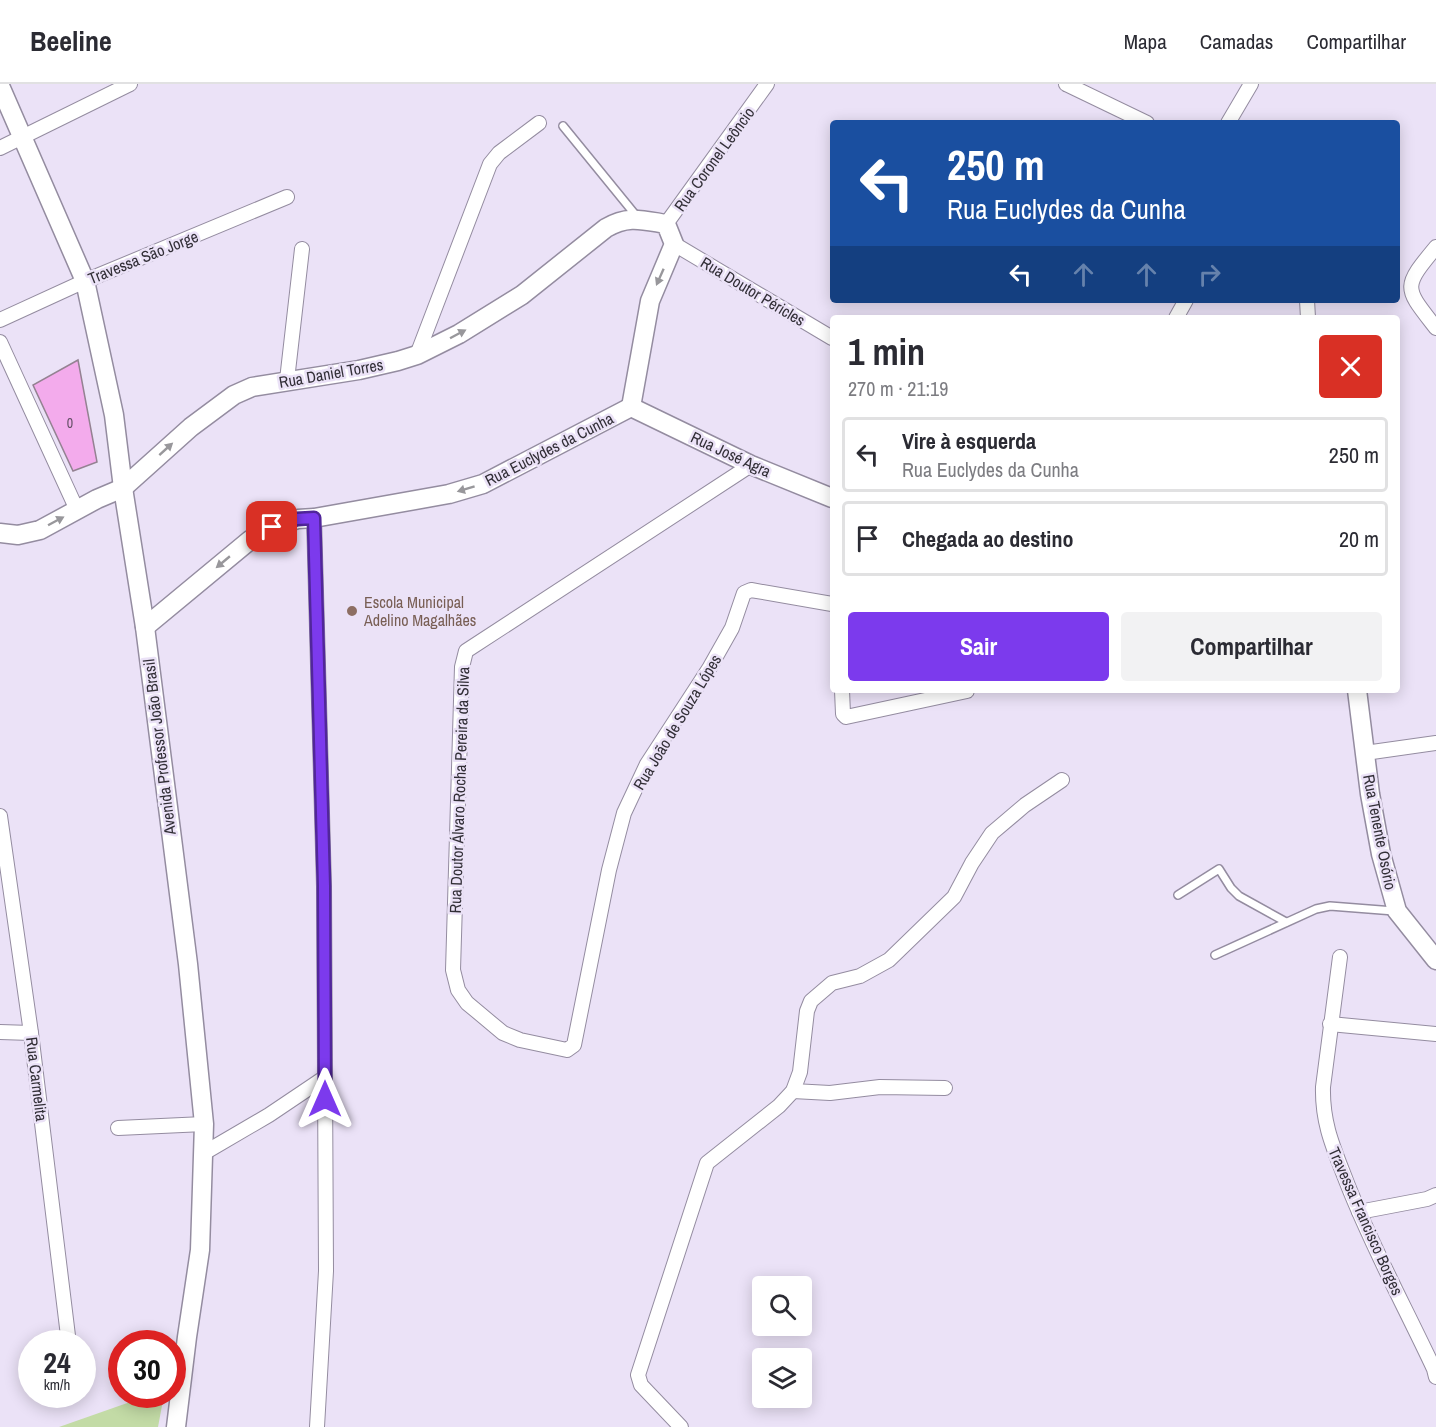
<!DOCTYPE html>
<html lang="pt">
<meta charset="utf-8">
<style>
:root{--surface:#fff;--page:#f2f2f3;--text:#2b2b33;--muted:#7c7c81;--line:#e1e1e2;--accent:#7c3aed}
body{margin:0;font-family:"Archivo Narrow",sans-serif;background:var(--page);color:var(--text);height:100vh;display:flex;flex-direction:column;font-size:22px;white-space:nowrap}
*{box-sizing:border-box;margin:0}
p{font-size:20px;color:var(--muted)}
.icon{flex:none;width:33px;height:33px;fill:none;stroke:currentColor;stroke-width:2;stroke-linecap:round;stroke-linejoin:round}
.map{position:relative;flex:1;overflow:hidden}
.sheet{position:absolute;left:830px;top:231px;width:570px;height:378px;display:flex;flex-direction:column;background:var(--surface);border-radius:6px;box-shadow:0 3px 15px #0003}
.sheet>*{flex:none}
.hud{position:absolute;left:830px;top:36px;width:570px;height:183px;border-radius:6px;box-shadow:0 3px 15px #0003;background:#1a4fa0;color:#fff;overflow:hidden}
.buttons{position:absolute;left:752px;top:1192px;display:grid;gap:12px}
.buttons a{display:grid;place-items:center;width:60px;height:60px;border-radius:6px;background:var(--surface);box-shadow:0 3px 15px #0003;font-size:30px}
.speed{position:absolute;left:18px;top:1246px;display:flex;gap:12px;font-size:30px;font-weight:700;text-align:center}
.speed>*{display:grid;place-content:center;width:78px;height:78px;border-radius:50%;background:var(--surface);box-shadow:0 3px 15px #0003;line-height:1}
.speed small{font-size:15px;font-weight:400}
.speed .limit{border:9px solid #d22;background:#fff;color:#111}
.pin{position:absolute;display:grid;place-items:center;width:51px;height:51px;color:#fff;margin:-26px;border-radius:12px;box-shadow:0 3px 9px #0006}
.me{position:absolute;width:66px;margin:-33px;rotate:0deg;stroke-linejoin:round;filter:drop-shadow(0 0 4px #0008)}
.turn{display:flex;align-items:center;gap:21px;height:126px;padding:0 18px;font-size:27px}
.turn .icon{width:78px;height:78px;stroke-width:2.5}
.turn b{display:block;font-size:42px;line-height:51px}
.lanes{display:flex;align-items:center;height:57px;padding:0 18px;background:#0003;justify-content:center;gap:30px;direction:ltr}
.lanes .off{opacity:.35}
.round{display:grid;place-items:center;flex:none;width:63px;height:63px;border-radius:6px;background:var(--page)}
.head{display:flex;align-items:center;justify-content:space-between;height:102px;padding:0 18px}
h1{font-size:36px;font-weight:700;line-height:45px}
.primary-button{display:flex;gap:12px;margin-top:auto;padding:12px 18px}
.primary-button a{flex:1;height:69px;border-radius:6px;background:var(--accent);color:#fff;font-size:24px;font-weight:700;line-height:69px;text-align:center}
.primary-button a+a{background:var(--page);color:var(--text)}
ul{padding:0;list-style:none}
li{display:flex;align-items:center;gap:18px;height:75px;margin:0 12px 9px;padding:0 6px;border:3px solid var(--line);border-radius:6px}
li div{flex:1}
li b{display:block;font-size:22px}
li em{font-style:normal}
header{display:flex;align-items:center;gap:36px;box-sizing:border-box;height:84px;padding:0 30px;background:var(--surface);border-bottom:2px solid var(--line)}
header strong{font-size:28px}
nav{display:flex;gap:33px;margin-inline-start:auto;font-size:21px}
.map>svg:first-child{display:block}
.green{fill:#c3dba6}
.building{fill:#f3abec;stroke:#948292;stroke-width:1.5}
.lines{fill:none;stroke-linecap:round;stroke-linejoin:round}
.lane-casing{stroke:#948ca0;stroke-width:10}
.street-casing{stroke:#948ca0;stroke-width:16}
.secondary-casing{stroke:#948ca0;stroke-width:21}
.lane{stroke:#fff;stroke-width:7}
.street{stroke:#fff;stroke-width:14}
.secondary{stroke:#fff;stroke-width:18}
.oneway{fill:#98979b}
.route-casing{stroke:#51269a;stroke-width:15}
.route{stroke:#7c3aed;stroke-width:10}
.education-dot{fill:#8d6e63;stroke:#ebe2f7;stroke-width:2}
.labels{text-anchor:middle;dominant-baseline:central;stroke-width:5;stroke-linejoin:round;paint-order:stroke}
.number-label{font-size:14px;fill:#624e64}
.street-label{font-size:16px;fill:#322f37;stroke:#ebe2f7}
.education-label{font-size:16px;fill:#785e54;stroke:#ebe2f7;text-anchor:start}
</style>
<header>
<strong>Beeline</strong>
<nav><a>Mapa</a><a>Camadas</a><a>Compartilhar</a></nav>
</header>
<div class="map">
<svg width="1436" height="1343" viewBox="0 0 1436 1343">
<rect width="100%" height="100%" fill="#ebe2f7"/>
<!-- green -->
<polygon class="green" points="150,1311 164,1311 158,1343 59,1343"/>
<!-- building -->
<polygon class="building" points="78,276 97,378 73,387 33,301"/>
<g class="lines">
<!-- lane casing -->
<g class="lane-casing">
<g id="lane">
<polyline points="563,42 638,134"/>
<polyline points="1178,811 1219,785 1231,804 1239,812 1286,838"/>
<polyline points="1215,871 1316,825 1330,822 1394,827"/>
</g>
</g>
<!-- street casing -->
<g class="street-casing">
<g id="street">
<polyline points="1066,0 1147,39"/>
<polyline points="1228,39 1251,0"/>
<polyline points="0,64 130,0"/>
<polyline points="666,140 767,0"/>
<polyline points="674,160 832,254"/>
<path d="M1436,163C1402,204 1404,203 1436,244"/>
<polyline points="1307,216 1308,234"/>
<polyline points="1176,234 1186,216"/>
<polyline points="0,236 85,197 287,113"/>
<polyline points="0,258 77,426"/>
<polyline points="417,271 490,80 499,69 539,39"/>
<polyline points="287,296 302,165"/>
<polyline points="751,381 466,567 462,583 453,886 458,906 467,919 503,949 520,956 567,966 574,961 609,786 624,729 647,680 710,583 732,544 744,509 751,506 832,520"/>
<polyline points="314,434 324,803 326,1187 317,1343"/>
<polyline points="842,606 843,630 846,633 967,607"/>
<polyline points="1365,669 1436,659"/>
<polyline points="0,732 31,949 69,1260"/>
<path d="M1340,873L1323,1003C1322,1040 1334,1065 1347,1099C1372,1163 1405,1223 1434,1285L1436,1293"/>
<polyline points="1330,940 1436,950"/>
<polyline points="0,948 31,949"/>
<polyline points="793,1007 830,1009 880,1003 945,1004"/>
<polyline points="118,1044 204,1040"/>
<polyline points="204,1069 269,1031 324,994"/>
<polyline points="1359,1128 1427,1115 1436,1111"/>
<polyline points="681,1343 641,1301 638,1291 707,1079 779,1022 793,1007 800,988 807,927 811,917 832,899 860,892 889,876 954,813 972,779 992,749 1025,721 1062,696"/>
</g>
</g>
<!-- secondary casing -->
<g class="secondary-casing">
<g id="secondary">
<polyline points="0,2 85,197 114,331 123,404 145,543 188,880 204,1040 200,1166 187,1253 176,1343"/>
<polyline points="631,323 751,381 832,414"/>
<path d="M0,449L18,451L40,446L97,415L123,404L191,343L234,311L252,303L359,286L398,277L417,271L459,250L522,211L606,144C628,131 642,136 666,140L674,160L650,217L631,323"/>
<polyline points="145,543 250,456 272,443 298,435 314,434 449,410 483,400 631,323"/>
<polyline points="1357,606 1370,710 1381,770 1397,827 1436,876"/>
</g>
</g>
<!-- lane -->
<use href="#lane" class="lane"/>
<!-- street -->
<use href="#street" class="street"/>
<!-- secondary -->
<use href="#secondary" class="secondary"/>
</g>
<!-- one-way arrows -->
<defs><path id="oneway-solid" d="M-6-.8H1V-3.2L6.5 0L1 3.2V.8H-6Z" transform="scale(1.5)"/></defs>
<g class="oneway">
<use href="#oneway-solid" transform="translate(660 193) rotate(114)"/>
<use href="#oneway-solid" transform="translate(458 250) rotate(-28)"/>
<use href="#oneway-solid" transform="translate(166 365) rotate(-42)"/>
<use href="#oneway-solid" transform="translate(466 405) rotate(163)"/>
<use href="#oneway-solid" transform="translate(56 437) rotate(-28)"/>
<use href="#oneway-solid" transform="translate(223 478) rotate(140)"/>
</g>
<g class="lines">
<!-- route casing -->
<g class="route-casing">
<polyline id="route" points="272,443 297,435 314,434 324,802 325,1015"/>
</g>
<!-- route -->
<use href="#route" class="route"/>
</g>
<!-- markers -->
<circle class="education-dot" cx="352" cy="527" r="6"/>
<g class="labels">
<!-- number labels -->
<g class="number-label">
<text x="70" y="339">0</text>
</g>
<!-- street labels -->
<g class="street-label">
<text transform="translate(714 75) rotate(-54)">Rua Coronel Leôncio</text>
<text transform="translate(143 173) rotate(-22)">Travessa São Jorge</text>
<text transform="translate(753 207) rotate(31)">Rua Doutor Péricles</text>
<text transform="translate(331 289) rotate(-10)">Rua Daniel Torres</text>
<text transform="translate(549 365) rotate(-27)">Rua Euclydes da Cunha</text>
<text transform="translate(731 370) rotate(25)">Rua José Agra</text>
<text transform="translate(677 638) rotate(-59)">Rua João de Souza Lópes</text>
<text transform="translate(159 663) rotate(-97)">Avenida Professor João Brasil</text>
<text transform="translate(459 706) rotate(-88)">Rua Doutor Álvaro Rocha Pereira da Silva</text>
<text transform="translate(1380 748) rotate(79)">Rua Tenente Osório</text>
<text transform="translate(37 995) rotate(83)">Rua Carmelita</text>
<text transform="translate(1366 1137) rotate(66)">Travessa Francisco Borges</text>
</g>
<!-- education labels -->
<g class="education-label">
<text x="364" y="518">Escola Municipal<tspan x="364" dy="18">Adelino Magalhães</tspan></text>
</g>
</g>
</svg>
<div class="buttons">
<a><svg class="icon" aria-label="search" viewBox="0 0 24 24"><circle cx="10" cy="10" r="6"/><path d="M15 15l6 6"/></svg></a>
<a><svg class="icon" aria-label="layers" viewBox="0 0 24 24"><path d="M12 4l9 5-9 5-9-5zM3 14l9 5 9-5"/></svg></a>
</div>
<div class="speed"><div>24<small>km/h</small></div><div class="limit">30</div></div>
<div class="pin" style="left:272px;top:443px;background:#d93025"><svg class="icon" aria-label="arrive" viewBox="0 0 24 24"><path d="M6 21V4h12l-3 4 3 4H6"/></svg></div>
<svg class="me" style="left:325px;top:1015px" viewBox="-20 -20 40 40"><path d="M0-17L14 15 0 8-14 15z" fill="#7c3aed" stroke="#fff" stroke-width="4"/></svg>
<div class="hud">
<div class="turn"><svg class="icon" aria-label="left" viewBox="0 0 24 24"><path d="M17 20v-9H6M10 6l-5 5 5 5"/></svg><div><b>250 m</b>Rua Euclydes da Cunha</div></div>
<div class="lanes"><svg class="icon" aria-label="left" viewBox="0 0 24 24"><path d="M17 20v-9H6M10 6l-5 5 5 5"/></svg><svg class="icon off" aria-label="ahead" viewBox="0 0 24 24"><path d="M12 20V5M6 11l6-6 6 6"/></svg><svg class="icon off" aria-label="ahead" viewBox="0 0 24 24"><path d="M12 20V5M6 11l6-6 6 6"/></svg><svg class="icon off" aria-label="right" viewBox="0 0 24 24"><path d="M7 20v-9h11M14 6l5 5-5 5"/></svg></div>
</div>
<section class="sheet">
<div class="head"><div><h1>1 min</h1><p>270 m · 21:19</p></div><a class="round" style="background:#d93025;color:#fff"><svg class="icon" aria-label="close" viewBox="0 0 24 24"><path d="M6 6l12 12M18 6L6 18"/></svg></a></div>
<ul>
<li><svg class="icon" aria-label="left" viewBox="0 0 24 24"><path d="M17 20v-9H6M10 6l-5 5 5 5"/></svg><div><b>Vire à esquerda</b><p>Rua Euclydes da Cunha</p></div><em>250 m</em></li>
<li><svg class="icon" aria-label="arrive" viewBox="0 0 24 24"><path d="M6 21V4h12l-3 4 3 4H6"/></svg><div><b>Chegada ao destino</b></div><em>20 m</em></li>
</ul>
<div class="primary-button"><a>Sair</a><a>Compartilhar</a></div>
</section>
</div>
